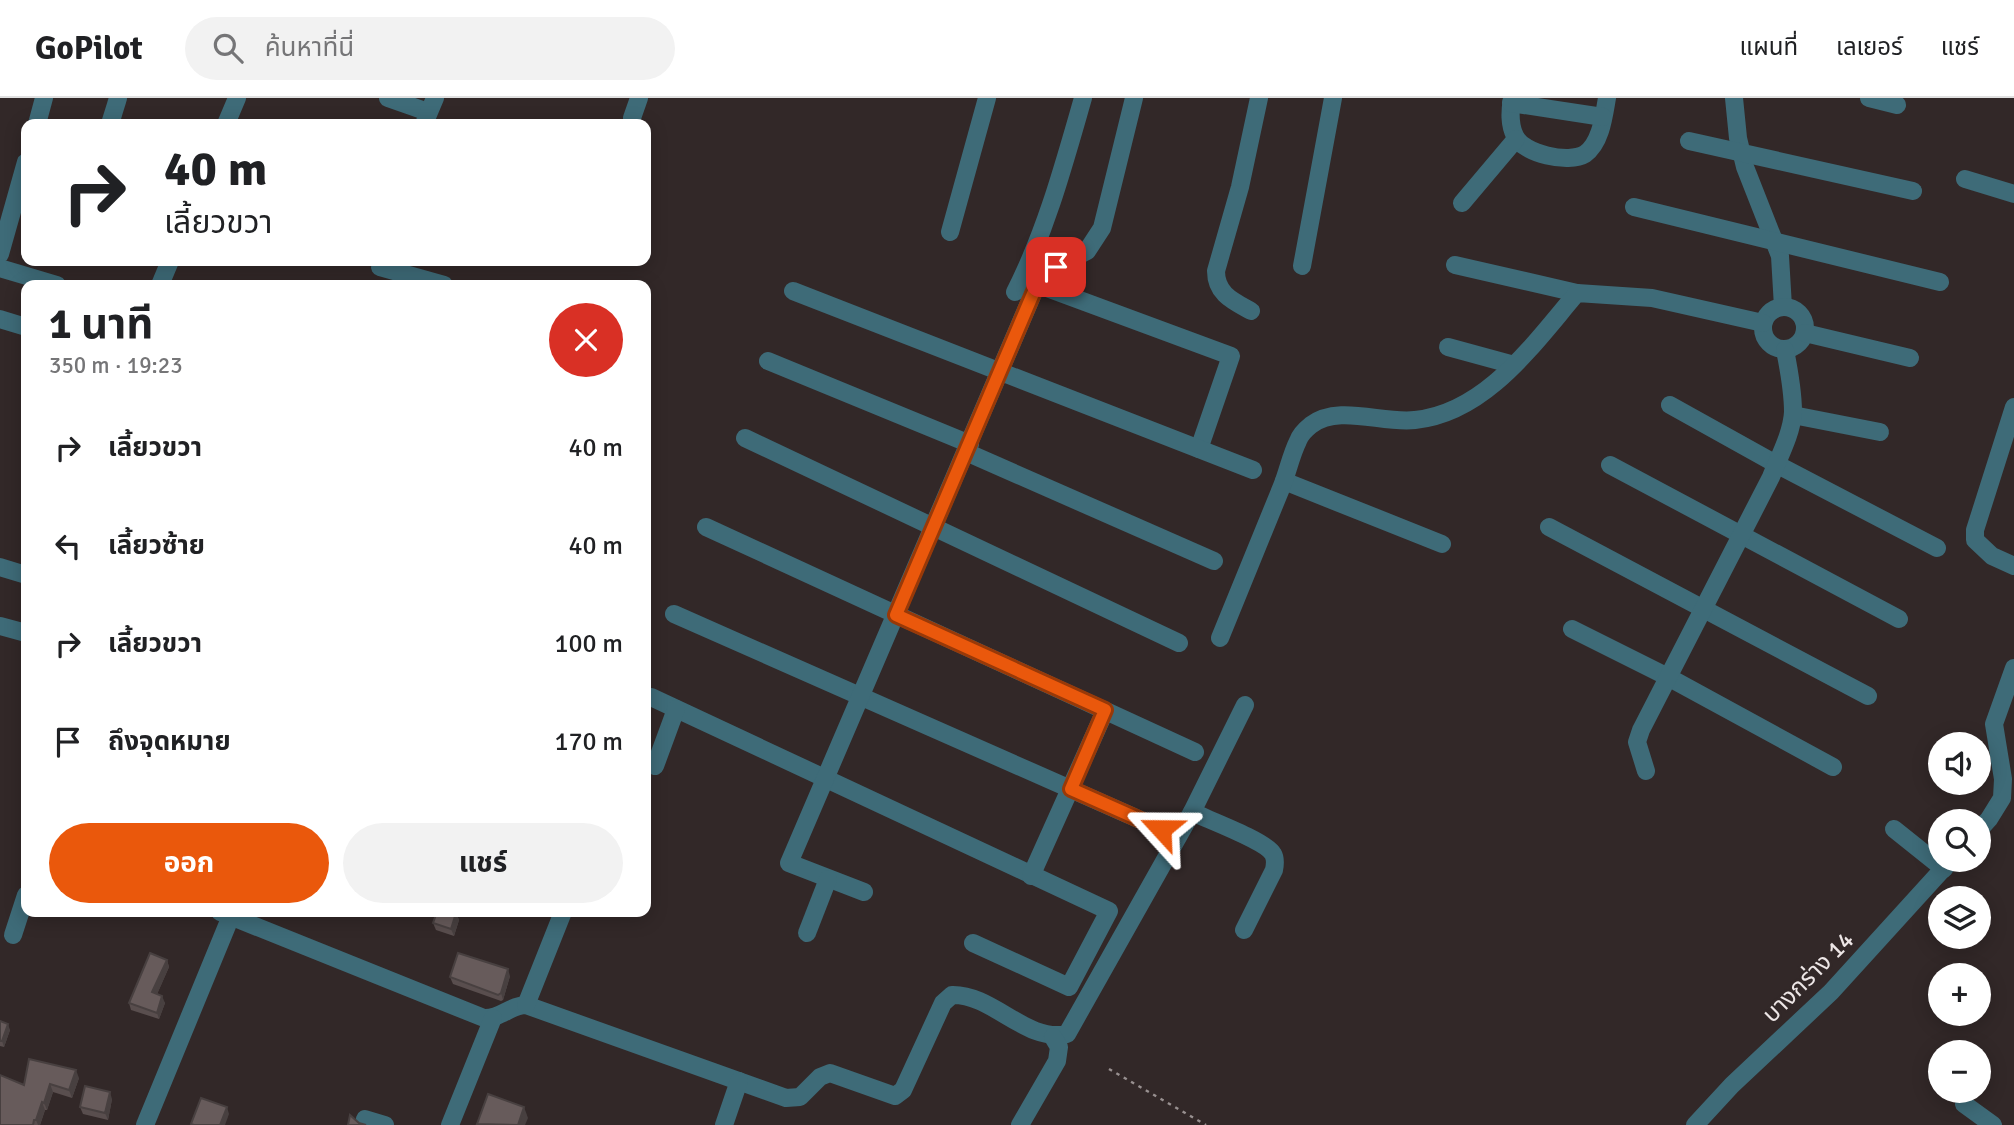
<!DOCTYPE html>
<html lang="th">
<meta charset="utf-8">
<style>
:root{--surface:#fff;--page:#f2f2f2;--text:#202124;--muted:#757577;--line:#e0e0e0;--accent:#ea580c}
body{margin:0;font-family:Signika,"Noto Sans Thai",sans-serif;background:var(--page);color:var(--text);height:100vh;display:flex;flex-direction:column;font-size:26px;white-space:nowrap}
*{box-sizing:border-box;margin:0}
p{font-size:23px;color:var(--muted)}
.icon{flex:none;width:38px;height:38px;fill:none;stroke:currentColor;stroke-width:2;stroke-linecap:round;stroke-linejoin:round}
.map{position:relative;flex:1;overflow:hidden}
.side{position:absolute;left:21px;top:182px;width:630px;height:637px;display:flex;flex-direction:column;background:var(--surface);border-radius:14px;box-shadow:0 4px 18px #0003}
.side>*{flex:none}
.guide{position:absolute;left:21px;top:21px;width:630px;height:147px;border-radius:14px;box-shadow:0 4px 18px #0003;background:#fff;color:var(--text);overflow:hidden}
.fabs{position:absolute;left:1928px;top:634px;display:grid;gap:14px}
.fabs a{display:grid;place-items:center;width:63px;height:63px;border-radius:50%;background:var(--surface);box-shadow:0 4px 18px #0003;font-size:35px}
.pin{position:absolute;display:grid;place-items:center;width:60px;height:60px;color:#fff;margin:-30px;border-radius:14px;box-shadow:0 4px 10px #0006}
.me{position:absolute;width:77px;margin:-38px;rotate:294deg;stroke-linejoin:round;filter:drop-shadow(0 0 5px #0008)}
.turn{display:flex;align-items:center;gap:24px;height:147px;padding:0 28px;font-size:32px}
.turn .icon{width:91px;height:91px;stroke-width:2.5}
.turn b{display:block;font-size:49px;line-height:60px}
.round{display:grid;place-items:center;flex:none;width:74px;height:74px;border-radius:37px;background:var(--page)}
.head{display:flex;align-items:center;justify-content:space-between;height:119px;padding:0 28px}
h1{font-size:42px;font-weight:700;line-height:52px}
.primary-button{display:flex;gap:14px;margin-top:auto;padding:14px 28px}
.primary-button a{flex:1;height:80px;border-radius:42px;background:var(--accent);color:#fff;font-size:28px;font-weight:700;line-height:80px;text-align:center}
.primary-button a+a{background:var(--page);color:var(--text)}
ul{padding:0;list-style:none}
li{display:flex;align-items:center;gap:21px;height:98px;padding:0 28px}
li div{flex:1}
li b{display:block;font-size:26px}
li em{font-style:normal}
header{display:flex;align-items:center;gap:42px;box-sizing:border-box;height:98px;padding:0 35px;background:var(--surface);border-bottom:2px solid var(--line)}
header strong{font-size:33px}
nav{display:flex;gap:38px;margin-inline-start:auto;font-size:24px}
.search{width:490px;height:63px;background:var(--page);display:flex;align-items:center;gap:18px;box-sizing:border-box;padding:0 24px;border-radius:38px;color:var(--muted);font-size:26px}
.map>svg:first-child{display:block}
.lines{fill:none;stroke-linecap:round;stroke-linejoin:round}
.path{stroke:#989090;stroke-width:2.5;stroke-dasharray:3.5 5;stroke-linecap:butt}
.minor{stroke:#3e6b78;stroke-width:18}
.wall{fill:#594e4e}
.shaded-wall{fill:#484040}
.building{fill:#675b5b;stroke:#484040;stroke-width:2}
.route-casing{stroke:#983908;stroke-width:18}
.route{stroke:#ea580c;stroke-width:12}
.labels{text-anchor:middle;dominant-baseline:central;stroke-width:5;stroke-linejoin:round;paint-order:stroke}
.street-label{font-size:24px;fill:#ede6e6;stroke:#322828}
</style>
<header>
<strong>GoPilot</strong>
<div class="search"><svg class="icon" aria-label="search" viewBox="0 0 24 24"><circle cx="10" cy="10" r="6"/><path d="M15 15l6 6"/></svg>ค้นหาที่นี่</div>
<nav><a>แผนที่</a><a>เลเยอร์</a><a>แชร์</a></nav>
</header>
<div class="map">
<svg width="2014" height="1027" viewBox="0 0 2014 1027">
<rect width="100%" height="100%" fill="#322828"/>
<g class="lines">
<!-- path -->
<polyline class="path" points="1109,971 1206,1027"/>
<!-- minor -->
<g class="minor">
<polyline points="388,0 428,14"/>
<path d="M1512,0C1510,13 1509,26 1515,38C1523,56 1569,66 1585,56C1601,45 1604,17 1607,0"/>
<polyline points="1734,0 1738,40 1745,69 1780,158 1783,209"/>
<polyline points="1869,0 1897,7"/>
<polyline points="1511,5 1603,19"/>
<polyline points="632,20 639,0"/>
<polyline points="37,26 44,0"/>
<polyline points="110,26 118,0"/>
<polyline points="226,26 237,0"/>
<polyline points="424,26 435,0"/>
<polyline points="1689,43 1913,93"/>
<polyline points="1965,81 2014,96"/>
<polyline points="1462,105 1516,41"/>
<polyline points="1634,109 1940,184"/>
<polyline points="950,134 987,0"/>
<polyline points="0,156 26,64"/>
<polyline points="1455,167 1577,195"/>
<polyline points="1302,168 1333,0"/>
<polyline points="380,169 444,187"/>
<polyline points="0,170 57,187"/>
<polyline points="160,187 170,163"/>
<polyline points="1039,187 1231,258 1199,351"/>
<polyline points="793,193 1253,372"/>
<path d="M1015,194C1046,133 1064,66 1083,0"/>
<circle cx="1784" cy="230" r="21"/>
<path d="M1251,213C1233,203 1216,196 1216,173L1240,89L1259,0"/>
<polyline points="0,221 26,229"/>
<polyline points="1805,235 1910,260"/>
<polyline points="1448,249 1514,267"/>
<polyline points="768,263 970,346"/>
<polyline points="1670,307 1776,366 1937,450"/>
<polyline points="2014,309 1975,432 1975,442 1992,458 2014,468"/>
<polyline points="1793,317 1880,334"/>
<polyline points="745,340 1179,545"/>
<polyline points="966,354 1214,463"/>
<polyline points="1610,367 1899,521"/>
<polyline points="1284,383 1442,446"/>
<polyline points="706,429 1195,654"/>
<polyline points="1549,429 1868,598"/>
<polyline points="0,469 26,477"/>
<polyline points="674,516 1161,731"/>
<polyline points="0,528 26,535"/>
<polyline points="1572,531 1668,579 1833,669"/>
<path d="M1220,540C1240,490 1261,439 1282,388C1288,373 1291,357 1298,343C1300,337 1306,331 1311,327C1339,306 1382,326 1415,322C1486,315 1534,245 1577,195L1652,200L1763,225"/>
<polyline points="651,599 1109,813 1069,889 973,845"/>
<polyline points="655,668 676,611"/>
<path d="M1646,673L1637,644L1641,632L1771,379C1779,359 1792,335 1793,314C1793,293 1789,272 1785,252"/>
<polyline points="1894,731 1944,771"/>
<polyline points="1979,732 1989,721 2002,700 2003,681 1994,626 2014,570"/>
<polyline points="1031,778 1105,613"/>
<polyline points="864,794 789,765 1035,191 1056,169 1087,153 1102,130 1134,0"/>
<path d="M220,814L484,920C501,921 510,907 526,907L786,1000L800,999L820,979L830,975L895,998L903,992L943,905L952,897C993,896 1026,945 1067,936L1192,714"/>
<path d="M1244,832L1274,772C1275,767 1276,761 1273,756C1266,743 1209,722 1192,714L1245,607"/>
<polyline points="807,835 828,781"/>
<polyline points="13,837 26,797"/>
<polyline points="526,907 563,814"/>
<polyline points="1964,1006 1993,1027"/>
<polyline points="365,1021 385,1027"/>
<polyline points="145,1027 231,818"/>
<polyline points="450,1027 493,920"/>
<polyline points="724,1027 739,983"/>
<polyline points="1020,1027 1057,963 1059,949 1053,939"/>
<polyline points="1695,1027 1732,987 1831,894 1952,761"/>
</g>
</g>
<!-- wall -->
<g class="wall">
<polygon points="456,815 459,822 454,838 436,832 433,825"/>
<polygon points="167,862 169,869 157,896 165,905 159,921 131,912 129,905"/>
<polygon points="510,878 503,902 501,903 453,886 450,879"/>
<polygon points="0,923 10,932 4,949 0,948"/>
<polygon points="79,980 72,1000 53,994 47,1012 45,1012 40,1027 0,1027 24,987"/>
<polygon points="112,1001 108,1022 83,1016 80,1009"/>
</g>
<!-- shaded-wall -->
<g class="shaded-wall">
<polygon points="456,815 459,822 454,838 451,831"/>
<polygon points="167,862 169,869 155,901 152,894"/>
<polygon points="508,871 510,878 503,902 501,895"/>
<polygon points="162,898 165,905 159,921 157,915"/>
<polygon points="8,926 10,932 4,949 2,943"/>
<polygon points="76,972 79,980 72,1000 69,992"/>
<polygon points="50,986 53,994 47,1012 44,1005"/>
<polygon points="110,994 112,1001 108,1022 105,1015"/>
<polygon points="42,1004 45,1012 40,1027 38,1027 36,1022"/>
<polygon points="227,1009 229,1016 225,1027 220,1027"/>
<polygon points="524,1009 528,1020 525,1027 518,1027"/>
</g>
<!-- building -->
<g class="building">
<polygon points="437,814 456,815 451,831 433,825"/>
<polygon points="150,855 167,862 152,894 162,898 157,915 129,905"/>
<polygon points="458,855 508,871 501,895 498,897 450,879"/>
<polygon points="0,923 8,926 2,943 0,943"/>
<polygon points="29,961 76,972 69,992 50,986 44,1005 42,1004 36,1022 34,1022 33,1027 0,1027 0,977 24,987"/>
<polygon points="85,988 110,994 105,1015 80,1009"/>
<polygon points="488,996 524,1009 518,1027 477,1026"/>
<polygon points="201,1000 227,1009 220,1027 194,1027 191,1026"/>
<polygon points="350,1017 359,1025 366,1027 348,1027"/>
</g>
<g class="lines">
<!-- route casing -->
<g class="route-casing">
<polyline id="route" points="1056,169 1035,191 896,517 1105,612 1071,691 1161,731"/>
</g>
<!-- route -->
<use href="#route" class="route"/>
</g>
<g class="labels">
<!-- street labels -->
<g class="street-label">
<text transform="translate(1808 879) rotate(-45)">บางกร่าง 14</text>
</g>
</g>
</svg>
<div class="fabs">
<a><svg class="icon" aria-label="sound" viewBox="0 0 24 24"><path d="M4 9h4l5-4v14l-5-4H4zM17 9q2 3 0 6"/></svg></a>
<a><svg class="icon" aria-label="search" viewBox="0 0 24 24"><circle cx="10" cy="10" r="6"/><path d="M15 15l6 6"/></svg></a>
<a><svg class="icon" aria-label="layers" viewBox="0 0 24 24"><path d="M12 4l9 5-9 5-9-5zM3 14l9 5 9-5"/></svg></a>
<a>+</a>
<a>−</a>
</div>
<div class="pin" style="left:1056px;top:169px;background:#d93025"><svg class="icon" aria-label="arrive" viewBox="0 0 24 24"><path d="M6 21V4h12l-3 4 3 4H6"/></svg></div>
<svg class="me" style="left:1161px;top:731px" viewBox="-20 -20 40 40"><path d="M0-17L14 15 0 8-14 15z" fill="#ea580c" stroke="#fff" stroke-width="4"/></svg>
<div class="guide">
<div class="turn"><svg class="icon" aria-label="right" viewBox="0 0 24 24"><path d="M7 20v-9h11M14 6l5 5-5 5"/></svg><div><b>40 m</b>เลี้ยวขวา</div></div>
</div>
<section class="side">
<div class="head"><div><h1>1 นาที</h1><p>350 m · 19:23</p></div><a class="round" style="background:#d93025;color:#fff"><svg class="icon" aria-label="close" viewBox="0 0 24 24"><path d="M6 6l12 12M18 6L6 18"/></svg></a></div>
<ul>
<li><svg class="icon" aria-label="right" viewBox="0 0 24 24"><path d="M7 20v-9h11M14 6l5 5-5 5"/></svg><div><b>เลี้ยวขวา</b></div><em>40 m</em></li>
<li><svg class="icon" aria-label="left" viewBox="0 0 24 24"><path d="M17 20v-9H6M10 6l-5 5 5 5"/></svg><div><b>เลี้ยวซ้าย</b></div><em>40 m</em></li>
<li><svg class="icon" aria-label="right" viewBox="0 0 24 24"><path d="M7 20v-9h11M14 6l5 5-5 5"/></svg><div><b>เลี้ยวขวา</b></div><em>100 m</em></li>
<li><svg class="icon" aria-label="arrive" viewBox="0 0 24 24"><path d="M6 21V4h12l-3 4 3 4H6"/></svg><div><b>ถึงจุดหมาย</b></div><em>170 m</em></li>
</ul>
<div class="primary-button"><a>ออก</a><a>แชร์</a></div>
</section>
</div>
